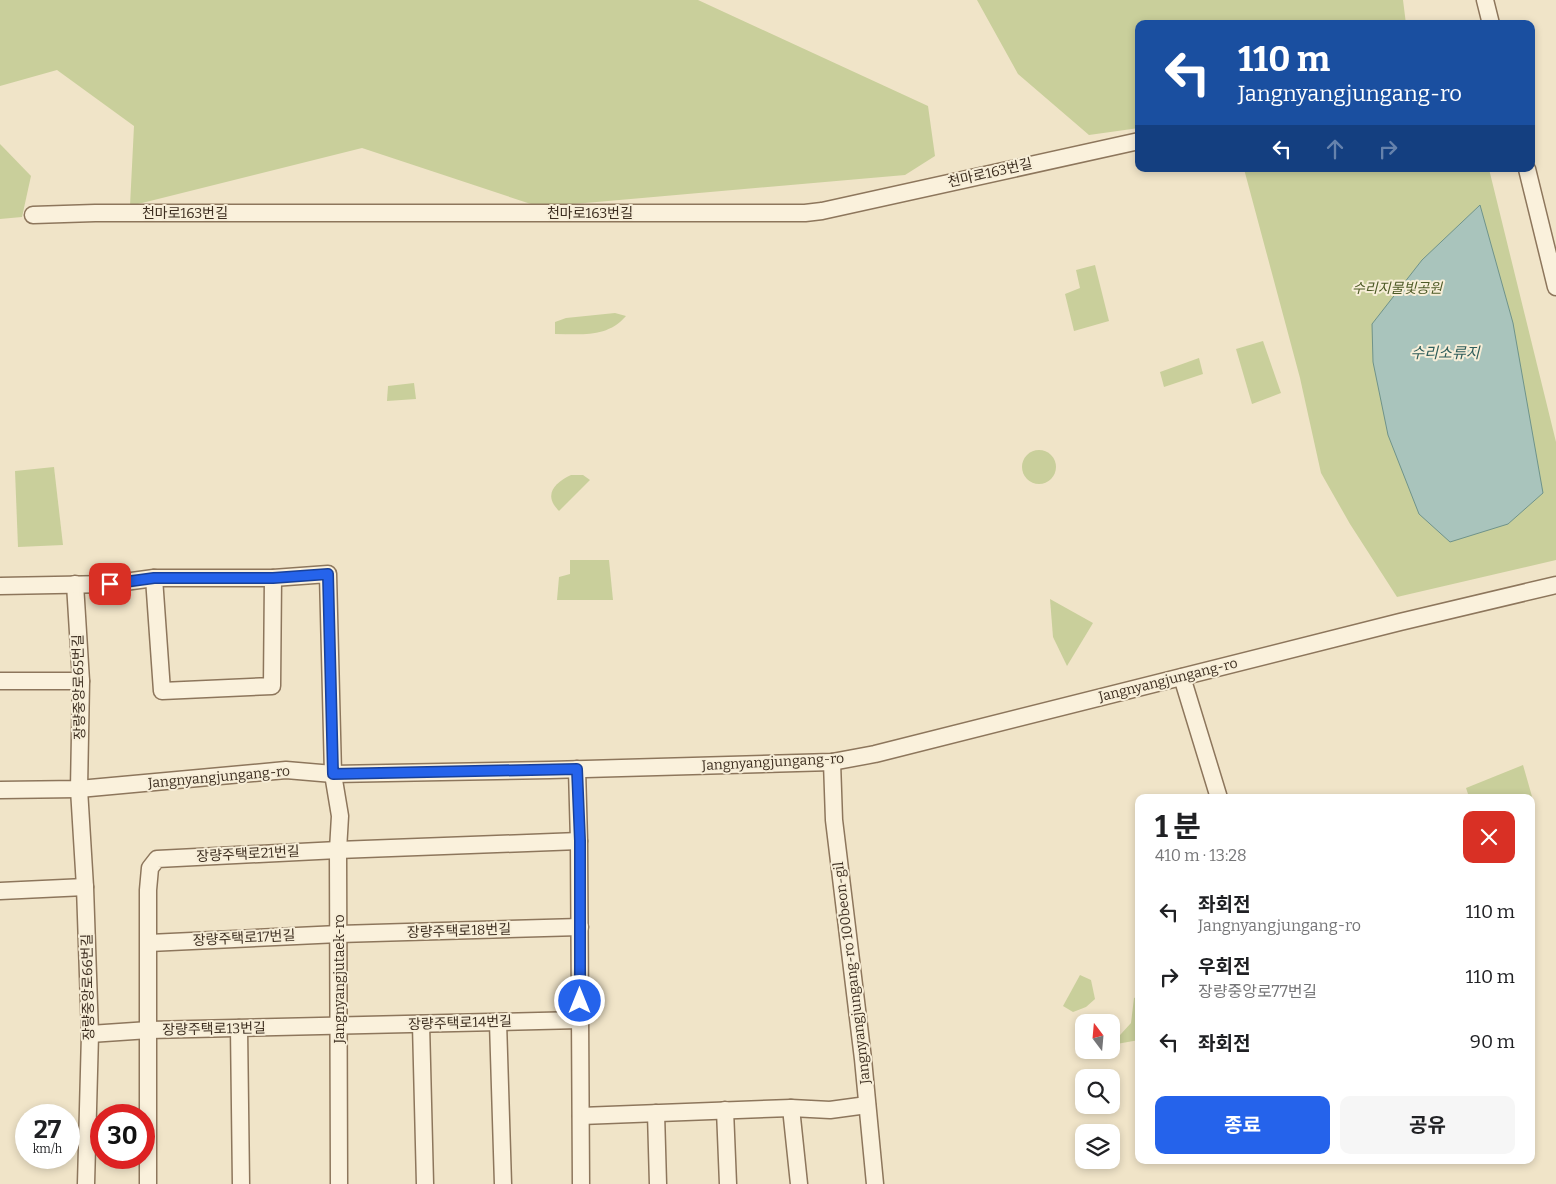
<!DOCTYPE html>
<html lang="ko">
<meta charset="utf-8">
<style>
:root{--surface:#fff;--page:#f6f6f6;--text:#202124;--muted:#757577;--accent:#2563eb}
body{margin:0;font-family:Bitter,"Noto Sans KR",serif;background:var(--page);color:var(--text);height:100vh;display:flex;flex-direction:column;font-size:19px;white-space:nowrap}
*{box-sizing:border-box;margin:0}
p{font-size:16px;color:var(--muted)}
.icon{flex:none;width:28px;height:28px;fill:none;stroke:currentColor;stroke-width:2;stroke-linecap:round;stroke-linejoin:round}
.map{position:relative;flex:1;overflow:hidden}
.side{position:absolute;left:1135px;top:794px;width:400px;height:370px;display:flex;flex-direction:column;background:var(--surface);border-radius:10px;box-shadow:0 2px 8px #0003}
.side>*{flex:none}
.guide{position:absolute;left:1135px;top:20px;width:400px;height:152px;border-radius:10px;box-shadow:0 2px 8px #0003;background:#1a4fa0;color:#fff;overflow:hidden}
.needle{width:32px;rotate:344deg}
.fabs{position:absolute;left:1075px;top:1014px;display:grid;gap:10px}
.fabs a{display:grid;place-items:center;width:45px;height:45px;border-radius:10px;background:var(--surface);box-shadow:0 2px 8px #0003;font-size:25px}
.speed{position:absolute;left:15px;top:1104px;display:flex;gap:10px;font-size:25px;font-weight:700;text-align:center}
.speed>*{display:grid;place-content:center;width:65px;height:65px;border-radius:50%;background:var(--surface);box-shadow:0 2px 8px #0003;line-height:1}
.speed small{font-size:12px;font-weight:400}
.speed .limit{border:8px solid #d22;background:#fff;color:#111}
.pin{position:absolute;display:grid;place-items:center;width:42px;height:42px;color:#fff;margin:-21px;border-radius:10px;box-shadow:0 2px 8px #0006}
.me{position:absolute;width:55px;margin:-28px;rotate:0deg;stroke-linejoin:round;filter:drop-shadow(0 0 4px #0008)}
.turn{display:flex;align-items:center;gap:18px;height:105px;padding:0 20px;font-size:22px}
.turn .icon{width:65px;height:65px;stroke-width:2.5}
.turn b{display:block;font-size:35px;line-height:42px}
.lanes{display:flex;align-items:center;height:48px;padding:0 20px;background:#0003;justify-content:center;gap:25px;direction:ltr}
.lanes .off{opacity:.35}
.round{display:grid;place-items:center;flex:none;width:52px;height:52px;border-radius:10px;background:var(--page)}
.head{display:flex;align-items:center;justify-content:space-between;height:85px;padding:0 20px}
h1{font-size:30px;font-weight:700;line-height:38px}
.cta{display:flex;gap:10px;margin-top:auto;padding:10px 20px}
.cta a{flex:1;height:58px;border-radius:10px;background:var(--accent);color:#fff;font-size:20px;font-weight:700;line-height:58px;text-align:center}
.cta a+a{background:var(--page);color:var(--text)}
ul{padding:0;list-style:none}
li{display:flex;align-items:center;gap:15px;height:65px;padding:0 20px}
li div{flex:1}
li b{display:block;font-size:19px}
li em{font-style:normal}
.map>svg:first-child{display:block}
.green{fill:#c9cf9b}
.water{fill:#a9c4bc;stroke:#6f938a}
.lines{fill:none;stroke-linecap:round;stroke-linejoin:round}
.minor-casing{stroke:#8d765c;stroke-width:19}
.minor{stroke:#faf1dc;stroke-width:16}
.route-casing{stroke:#184099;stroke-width:12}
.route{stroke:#2563eb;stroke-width:9}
.labels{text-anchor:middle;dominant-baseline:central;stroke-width:4;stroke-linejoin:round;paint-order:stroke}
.street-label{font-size:14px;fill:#3d2e20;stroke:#f7eed8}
.park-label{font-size:14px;font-style:italic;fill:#4d5a26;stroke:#f7eed8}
.water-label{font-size:15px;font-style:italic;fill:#2f5d5a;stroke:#f7eed8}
</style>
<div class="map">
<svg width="1556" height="1184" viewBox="0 0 1556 1184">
<rect width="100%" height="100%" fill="#f0e4c8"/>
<!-- green -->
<g class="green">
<polygon points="0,0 698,0 928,106 935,156 905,175 540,207 362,148 130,206 134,126 57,70 0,86"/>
<polygon points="977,0 1403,0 1406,24 1139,24 1139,128 1089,135 1018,74"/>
<polygon points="0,144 31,176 22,217 0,219"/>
<polygon points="1244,169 1489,169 1556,442 1556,560 1397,597 1350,524 1321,473 1300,378"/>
<polygon points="1095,265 1109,321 1074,331 1065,294 1080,288 1076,270"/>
<path d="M615,313L626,316C607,338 582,334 555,334V322L566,318Z"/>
<polygon points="1263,341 1281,393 1252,404 1236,349"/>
<polygon points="1199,358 1203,374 1164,387 1160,372"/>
<polygon points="414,383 416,399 387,401 388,386"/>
<circle cx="1039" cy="467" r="17"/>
<polygon points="54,467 63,545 18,547 15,471"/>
<path d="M571,475H583L590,480L559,511C543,495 554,483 571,475Z"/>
<polygon points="570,560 609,560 613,600 557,600 559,577 570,574"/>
<polygon points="1050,599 1093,623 1067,666 1053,637"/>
<polygon points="1523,765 1533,800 1531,800 1531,798 1469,797 1466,788"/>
<polygon points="1080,975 1091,980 1095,999 1086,1007 1073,1012 1063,1006"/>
<polygon points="1139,996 1139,1040 1111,1045 1131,1023 1134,998"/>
</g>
<!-- water -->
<polygon class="water" points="1480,205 1513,323 1543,493 1508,524 1450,542 1419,514 1388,435 1373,362 1372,324 1422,260"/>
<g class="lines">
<!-- minor casing -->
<g class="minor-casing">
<g id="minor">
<polyline points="1485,0 1491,24"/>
<polyline points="1527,169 1556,287"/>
<polyline points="33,215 95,213 805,213 822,211 1139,141"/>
<polyline points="154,578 162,691 272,686 273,578"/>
<polyline points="75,584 81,681 79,789 85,887 90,1034 86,1184"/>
<polyline points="0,586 110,584 154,578 273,578 328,574 333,774 340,816 338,850 339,1184"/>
<polyline points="1182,677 1219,798"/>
<polyline points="0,681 81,681"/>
<polyline points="832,762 834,820 863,1059 875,1184"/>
<polyline points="577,769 579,841 581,1184"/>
<polyline points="0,790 79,789 286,770 333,774 550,770 832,762 875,754 1400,622 1556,585"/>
<polyline points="0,891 85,887"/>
<polyline points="149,943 339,934 580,927"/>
<polyline points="498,1022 503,1184"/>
<polyline points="421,1024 425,1184"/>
<polyline points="239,1028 241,1184"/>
<polyline points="90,1034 149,1030 580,1020"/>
<polyline points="791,1108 799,1184"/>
<polyline points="725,1110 728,1184"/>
<polyline points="656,1113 658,1184"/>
<polyline points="581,1116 791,1108 830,1110 867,1105"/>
<polyline points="148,1184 148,890 150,868 157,859 338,850 579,841"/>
</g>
</g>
<!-- minor -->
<use href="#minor" class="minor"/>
</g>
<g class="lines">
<!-- route casing -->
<g class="route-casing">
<polyline id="route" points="110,584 154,578 273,578 328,574 333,774 577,769 580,841 580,1001"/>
</g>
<!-- route -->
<use href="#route" class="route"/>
</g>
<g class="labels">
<!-- street labels -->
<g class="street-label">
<text transform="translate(990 173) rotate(-13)">천마로163번길</text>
<text x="185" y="213">천마로163번길</text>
<text x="590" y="213">천마로163번길</text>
<text transform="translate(1168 680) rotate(-14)">Jangnyangjungang-ro</text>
<text transform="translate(79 687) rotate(-91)">장량중앙로65번길</text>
<text transform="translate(773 762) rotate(-3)">Jangnyangjungang-ro</text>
<text transform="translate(219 777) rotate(-5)">Jangnyangjungang-ro</text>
<text transform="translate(248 854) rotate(-3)">장량주택로21번길</text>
<text transform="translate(459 931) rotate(-2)">장량주택로18번길</text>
<text transform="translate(244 938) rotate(-3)">장량주택로17번길</text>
<text transform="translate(852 973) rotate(-97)">Jangnyangjungang-ro 100beon-gil</text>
<text transform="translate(339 979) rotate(-90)">Jangnyangjutaek-ro</text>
<text transform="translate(88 987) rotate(-91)">장량중앙로66번길</text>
<text transform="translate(460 1023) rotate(-2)">장량주택로14번길</text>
<text transform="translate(214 1029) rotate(-1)">장량주택로13번길</text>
</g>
<!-- park labels -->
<g class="park-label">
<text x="1397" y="288">수리지물빛공원</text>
</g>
<!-- water labels -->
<g class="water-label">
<text x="1445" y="353">수리소류지</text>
</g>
</g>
</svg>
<div class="fabs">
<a><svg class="needle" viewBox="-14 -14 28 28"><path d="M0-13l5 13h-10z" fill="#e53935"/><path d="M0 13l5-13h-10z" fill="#757577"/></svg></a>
<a><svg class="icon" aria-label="search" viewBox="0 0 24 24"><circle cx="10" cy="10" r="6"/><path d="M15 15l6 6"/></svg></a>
<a><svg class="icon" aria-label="layers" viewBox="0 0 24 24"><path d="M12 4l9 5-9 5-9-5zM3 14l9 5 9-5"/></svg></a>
</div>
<div class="speed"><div>27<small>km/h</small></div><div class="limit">30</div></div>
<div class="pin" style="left:110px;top:584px;background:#d93025"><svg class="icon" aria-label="arrive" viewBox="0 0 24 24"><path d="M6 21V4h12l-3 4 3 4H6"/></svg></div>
<svg class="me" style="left:580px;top:1001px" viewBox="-20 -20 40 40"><circle r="17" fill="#2563eb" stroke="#fff" stroke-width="3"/><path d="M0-11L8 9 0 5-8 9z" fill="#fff"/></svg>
<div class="guide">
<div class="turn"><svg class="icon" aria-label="left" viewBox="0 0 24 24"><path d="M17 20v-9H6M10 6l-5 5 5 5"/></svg><div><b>110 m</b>Jangnyangjungang-ro</div></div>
<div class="lanes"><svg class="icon" aria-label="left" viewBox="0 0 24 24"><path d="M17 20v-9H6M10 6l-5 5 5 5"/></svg><svg class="icon off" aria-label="ahead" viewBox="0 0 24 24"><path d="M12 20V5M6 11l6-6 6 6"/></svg><svg class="icon off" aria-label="right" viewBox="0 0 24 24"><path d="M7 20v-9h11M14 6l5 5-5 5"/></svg></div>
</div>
<section class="side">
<div class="head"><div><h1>1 분</h1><p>410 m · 13:28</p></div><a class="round" style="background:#d93025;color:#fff"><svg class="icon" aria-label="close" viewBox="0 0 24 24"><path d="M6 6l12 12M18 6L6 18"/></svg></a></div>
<ul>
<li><svg class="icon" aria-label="left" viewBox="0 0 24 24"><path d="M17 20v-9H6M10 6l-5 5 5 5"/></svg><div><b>좌회전</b><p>Jangnyangjungang-ro</p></div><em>110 m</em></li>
<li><svg class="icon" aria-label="right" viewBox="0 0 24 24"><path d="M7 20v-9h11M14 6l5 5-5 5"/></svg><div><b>우회전</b><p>장량중앙로77번길</p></div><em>110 m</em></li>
<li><svg class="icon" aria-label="left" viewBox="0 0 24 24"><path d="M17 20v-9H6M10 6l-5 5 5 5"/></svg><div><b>좌회전</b></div><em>90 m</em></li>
</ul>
<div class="cta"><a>종료</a><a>공유</a></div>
</section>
</div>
